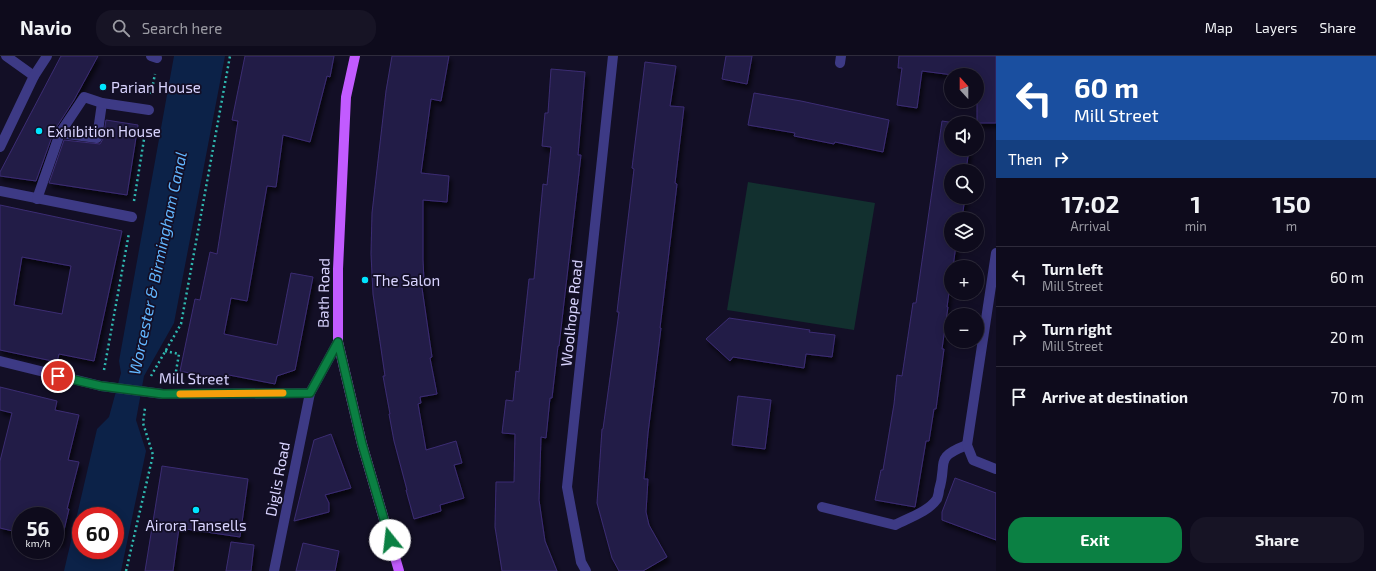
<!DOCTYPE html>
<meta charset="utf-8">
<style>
:root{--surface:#0e0b1c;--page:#171425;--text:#f1f3f6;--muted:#9b9ba3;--line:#2e2b3b;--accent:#0b8043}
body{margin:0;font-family:"Exo 2",sans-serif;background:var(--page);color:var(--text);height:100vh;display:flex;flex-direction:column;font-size:15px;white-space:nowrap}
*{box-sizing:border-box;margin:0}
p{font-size:13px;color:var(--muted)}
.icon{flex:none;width:22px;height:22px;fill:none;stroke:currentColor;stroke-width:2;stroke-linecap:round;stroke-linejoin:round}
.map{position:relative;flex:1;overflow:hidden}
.sheet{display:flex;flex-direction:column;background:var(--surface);width:380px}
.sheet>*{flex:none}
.hud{background:#1a4fa0;color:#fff;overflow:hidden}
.needle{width:26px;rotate:339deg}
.buttons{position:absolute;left:944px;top:12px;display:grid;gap:8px}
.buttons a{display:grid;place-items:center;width:40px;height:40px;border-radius:50%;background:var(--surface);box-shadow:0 2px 10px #0003,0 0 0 1px var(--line);font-size:20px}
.speed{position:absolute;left:12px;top:451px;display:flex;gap:8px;font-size:20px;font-weight:700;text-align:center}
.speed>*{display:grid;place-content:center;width:52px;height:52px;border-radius:50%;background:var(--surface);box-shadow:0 2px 10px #0003,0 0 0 1px var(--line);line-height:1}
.speed small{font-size:10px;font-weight:400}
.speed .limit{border:6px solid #d22;background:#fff;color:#111}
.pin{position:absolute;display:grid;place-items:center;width:34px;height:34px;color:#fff;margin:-17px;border:2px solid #fff;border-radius:50%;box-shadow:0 1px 4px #0007}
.me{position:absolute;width:44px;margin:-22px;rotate:344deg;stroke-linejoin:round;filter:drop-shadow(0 0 3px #0008)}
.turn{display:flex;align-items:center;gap:14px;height:84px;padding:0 12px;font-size:18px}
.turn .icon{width:52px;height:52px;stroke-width:2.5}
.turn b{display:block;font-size:28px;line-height:34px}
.then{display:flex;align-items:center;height:38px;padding:0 12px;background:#0003;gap:8px;font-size:15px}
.eta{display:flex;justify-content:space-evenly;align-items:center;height:68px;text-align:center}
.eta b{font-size:24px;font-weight:700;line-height:28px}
.primary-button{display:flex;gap:8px;margin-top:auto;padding:8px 12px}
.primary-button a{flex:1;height:46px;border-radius:16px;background:var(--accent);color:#fff;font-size:16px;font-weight:700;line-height:46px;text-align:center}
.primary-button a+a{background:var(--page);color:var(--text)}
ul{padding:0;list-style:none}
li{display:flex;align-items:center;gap:12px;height:60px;padding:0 12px;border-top:1px solid var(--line)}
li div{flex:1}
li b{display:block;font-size:15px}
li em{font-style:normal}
header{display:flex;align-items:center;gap:24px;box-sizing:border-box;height:56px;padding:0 20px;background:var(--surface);border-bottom:1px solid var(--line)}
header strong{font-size:19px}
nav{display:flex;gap:22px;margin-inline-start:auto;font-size:14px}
.search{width:280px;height:36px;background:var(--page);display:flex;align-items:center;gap:10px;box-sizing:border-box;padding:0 14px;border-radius:16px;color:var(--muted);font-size:15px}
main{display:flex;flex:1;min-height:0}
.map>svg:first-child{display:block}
.green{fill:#12302f}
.water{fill:#0c2248;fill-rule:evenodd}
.building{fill:#241b47;stroke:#3b2d73;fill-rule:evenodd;filter:url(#shadow)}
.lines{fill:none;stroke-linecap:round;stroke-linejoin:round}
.path{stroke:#2fb8b0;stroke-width:2.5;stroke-dasharray:2 3;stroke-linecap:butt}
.service{stroke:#3d3a85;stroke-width:10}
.pedestrian{stroke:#3d3a85;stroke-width:10}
.minor{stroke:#3d3a85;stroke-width:10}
.primary{stroke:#c25bff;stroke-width:10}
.minor-bridge{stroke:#3d3a85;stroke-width:10}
.route-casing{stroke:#07532c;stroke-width:10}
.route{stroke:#0b8043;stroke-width:7}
.slow{stroke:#f59e0b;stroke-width:7}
.poi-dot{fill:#00e5ff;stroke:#130f26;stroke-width:1.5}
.labels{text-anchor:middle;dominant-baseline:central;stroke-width:3.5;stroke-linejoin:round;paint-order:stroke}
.poi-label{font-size:15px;fill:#d9d4ff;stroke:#130f26;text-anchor:start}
.street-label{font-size:15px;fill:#d9d4ff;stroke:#130f26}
.water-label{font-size:16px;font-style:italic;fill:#62b6ff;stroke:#130f26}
</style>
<header>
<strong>Navio</strong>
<div class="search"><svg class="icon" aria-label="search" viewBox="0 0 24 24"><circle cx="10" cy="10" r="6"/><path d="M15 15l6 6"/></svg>Search here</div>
<nav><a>Map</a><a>Layers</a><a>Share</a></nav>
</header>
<main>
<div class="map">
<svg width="996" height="515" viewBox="0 0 996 515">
<defs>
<filter id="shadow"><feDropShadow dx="2.5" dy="4.5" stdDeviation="2" flood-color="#0009"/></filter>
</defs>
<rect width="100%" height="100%" fill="#130f26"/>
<!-- green -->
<polygon class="green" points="748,126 875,147 854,274 727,254"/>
<!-- water -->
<path class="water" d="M174,0H225L174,267L144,320L136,364L146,395L121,515H64L97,373L109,361L121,317L119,305ZM81,460H115V494H81Z"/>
<!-- building -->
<g class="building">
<polygon points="61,0 98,0 74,44 54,75 36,125 0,120 0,116"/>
<polygon points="245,0 334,0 330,21 327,20 310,86 283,79 276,131 267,130 247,245 231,242 224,278 277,289 291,217 313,221 295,314 277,320 275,328 229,319 227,325 180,315 195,243 200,244 210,196 217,198 238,65 232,64"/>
<polygon points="392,0 449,0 441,45 431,43 421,117 449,120 447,146 423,144 423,204 424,225 421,225 432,301 430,302 437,338 420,341 421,347 418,348 426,394 456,385 462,407 454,409 464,442 440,449 441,455 414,463 406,434 407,434 394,385 389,358 390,358 383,320 385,320 373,238 371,198 372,157 386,35"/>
<polygon points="726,0 752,0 747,28 722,23"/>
<polygon points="899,0 996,0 996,67 977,67 977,19 953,19 922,15 917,52 897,49 902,12 898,12"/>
<polygon points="645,6 676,10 670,50 684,51 675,127 677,128 660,272 661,272 648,377 644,423 648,423 646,456 649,469 667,501 643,515 619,515 612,502 597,447 602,373 603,373 619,256 617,256 634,113 632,112"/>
<polygon points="551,13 585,16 578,99 581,99 559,290 558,290 552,342 550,342 546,382 541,381 539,444 545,485 557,515 502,515 495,471 496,426 514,426 515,378 502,377 506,344 513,345 516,315 519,316 529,223 534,223 543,128 547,129 551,91 542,90 545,57 548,57"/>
<polygon points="754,37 801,45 889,64 883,96 835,86 834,88 794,80 795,77 748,69"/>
<polygon points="106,64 138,69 127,139 49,127 64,84 100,88 103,83"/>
<polygon points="942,65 955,67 951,67 951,93 969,93 966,115 951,115 951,141 965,141 962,163 951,163 951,189 956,189 953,211 951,211 951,222 947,251 948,251 942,293 944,293 936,353 934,353 929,385 926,385 915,451 875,444 881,414 883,414 894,348 897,319 902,320 913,247 916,247"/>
<path d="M0,149L122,175L94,305L59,298L57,306L0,294ZM22,201L71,210L62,258L14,249Z"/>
<polygon points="729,262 810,274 809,276 835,279 832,301 806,298 804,312 733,301 730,305 706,283"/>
<polygon points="0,331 57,345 55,354 79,359 68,404 79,406 67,453 69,453 61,487 55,486 55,460 21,460 21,477 0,472 0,405 12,357 0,354"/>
<polygon points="738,340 771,344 765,393 732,389"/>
<polygon points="331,378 351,432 325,439 329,447 329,456 294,465 314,384"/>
<polygon points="162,410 248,423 240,481 179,472 173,515 145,515"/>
<polygon points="955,422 996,437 996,484 942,464 942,456"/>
<polygon points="231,486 254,489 251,515 226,515"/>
<polygon points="303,487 339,495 335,515 296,515"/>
</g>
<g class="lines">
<!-- path -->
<g class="path">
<polyline points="151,38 155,18"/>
<polyline points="134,145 146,71"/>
<polyline points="165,295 179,298 175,321"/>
<polyline points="104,314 129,177"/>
<polyline points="151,320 181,268 230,0"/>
<polyline points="126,515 153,399 143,367 145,352"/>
</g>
<!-- service -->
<g class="service">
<polyline points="840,7 841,0"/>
<path d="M822,451L895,469C908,462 928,456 937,443C938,440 939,437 939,434C948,406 933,402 967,389"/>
</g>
<!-- pedestrian -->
<g class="pedestrian">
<polyline points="6,0 34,20"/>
<polyline points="151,0 157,2"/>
<polyline points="60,77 97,82 102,47"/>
<polyline points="0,91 34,20 47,0"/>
<polyline points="0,135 132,161"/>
<polyline points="37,143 60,77 84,41 102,47 149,54"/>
</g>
<!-- minor -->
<g class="minor">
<polyline points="996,197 967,389 973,404 996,413"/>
<polyline points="0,305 101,330"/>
<polyline points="163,338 310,337"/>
<polyline points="274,515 310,337 338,286"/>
<polyline points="586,515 581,506 567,431 613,0"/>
</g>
<!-- primary -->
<polyline class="primary" points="355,0 346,41 338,213 338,286 362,388 399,515"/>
<!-- minor-bridge -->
<polyline class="minor-bridge" points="101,330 163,338"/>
</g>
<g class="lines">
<!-- route casing -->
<g class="route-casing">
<polyline id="route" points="58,320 101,330 163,338 310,337 338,286 362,388 390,484"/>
</g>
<!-- route -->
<use href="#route" class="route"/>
<!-- slow -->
<polyline class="slow" points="180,338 283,337"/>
</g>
<!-- markers -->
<g class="poi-dot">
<circle cx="103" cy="31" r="4"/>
<circle cx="39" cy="75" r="4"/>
<circle cx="365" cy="224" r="4"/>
<circle cx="196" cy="454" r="4"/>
</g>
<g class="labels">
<!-- poi labels -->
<g class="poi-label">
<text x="111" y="31">Parian House</text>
<text x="47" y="75">Exhibition House</text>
<text x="373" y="224">The Salon</text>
<text x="196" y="469" text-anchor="middle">Airora Tansells</text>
</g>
<!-- street labels -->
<g class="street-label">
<text transform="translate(323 237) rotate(-89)">Bath Road</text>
<text transform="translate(571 257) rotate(-84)">Woolhope Road</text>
<text transform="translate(194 322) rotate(1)">Mill Street</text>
<text transform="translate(277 423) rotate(-79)">Diglis Road</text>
</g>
<!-- water labels -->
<g class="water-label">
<text transform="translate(157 207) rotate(-78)">Worcester &amp; Birmingham Canal</text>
</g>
</g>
</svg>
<div class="buttons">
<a><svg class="needle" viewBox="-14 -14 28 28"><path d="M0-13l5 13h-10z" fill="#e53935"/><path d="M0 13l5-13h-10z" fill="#9b9ba3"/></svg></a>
<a><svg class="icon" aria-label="sound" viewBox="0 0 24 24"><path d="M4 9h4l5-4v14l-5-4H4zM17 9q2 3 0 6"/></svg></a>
<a><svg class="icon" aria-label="search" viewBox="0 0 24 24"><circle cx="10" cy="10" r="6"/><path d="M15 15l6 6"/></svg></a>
<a><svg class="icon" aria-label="layers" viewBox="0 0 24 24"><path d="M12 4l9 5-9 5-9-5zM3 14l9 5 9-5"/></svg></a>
<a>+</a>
<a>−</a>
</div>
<div class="speed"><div>56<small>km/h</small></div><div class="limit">60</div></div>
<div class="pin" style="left:58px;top:320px;background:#d93025"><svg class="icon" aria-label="arrive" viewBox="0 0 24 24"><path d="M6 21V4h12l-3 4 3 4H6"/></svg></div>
<svg class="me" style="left:390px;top:484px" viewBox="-20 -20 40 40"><circle r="19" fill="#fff"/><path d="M0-13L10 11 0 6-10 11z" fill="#0b8043"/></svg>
</div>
<section class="sheet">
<div class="hud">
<div class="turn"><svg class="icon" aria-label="left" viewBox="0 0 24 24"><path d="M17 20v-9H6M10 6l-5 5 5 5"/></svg><div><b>60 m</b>Mill Street</div></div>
<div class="then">Then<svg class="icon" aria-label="right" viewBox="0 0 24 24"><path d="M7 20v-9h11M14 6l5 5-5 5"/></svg></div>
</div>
<div class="eta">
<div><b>17:02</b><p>Arrival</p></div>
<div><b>1</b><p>min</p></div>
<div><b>150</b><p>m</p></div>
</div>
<ul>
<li><svg class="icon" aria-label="left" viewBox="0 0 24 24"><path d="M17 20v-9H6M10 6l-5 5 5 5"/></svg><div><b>Turn left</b><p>Mill Street</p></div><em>60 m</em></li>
<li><svg class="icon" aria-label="right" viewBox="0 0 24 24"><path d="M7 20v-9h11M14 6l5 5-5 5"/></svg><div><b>Turn right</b><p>Mill Street</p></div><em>20 m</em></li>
<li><svg class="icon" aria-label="arrive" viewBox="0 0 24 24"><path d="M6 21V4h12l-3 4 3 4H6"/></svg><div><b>Arrive at destination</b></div><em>70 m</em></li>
</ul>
<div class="primary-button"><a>Exit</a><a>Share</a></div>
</section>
</main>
